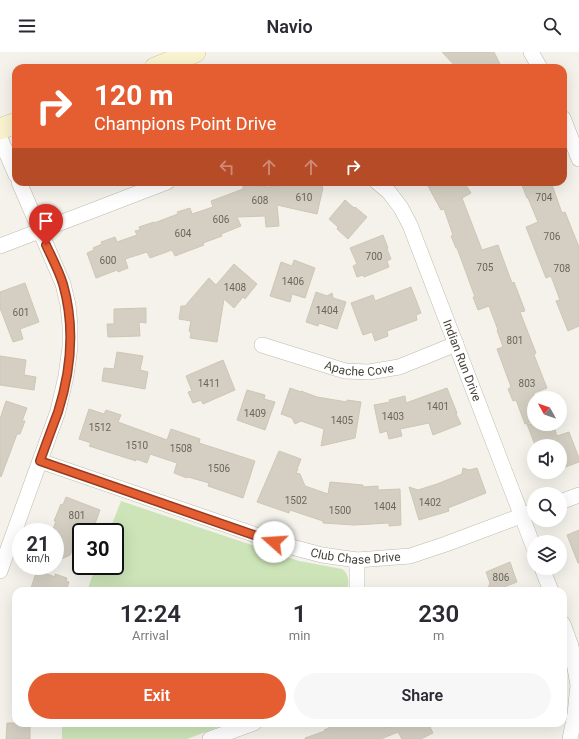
<!DOCTYPE html>
<style>
:root{--surface:#fff;--page:#f7f7f7;--text:#2b2b33;--muted:#7c7c81;--accent:#e45e32}
body{margin:0;font-family:Roboto,sans-serif;background:var(--page);color:var(--text);height:100vh;display:flex;flex-direction:column;font-size:15px;white-space:nowrap}
*{box-sizing:border-box;margin:0}
p{font-size:13px;color:var(--muted)}
.icon{flex:none;width:22px;height:22px;fill:none;stroke:currentColor;stroke-width:2;stroke-linecap:round;stroke-linejoin:round}
.map{position:relative;flex:1;overflow:hidden}
.panel{position:absolute;left:12px;top:535px;width:555px;height:140px;display:flex;flex-direction:column;background:var(--surface);border-radius:12px;box-shadow:0 4px 16px #0002}
.panel>*{flex:none}
.top-card{position:absolute;left:12px;top:12px;width:555px;height:122px;border-radius:12px;box-shadow:0 4px 16px #0002;background:#e45e32;color:#fff;overflow:hidden}
.needle{width:26px;rotate:310deg}
.controls{position:absolute;left:527px;top:339px;display:grid;gap:8px}
.controls a{display:grid;place-items:center;width:40px;height:40px;border-radius:50%;background:var(--surface);box-shadow:0 4px 16px #0002;font-size:20px}
.speed{position:absolute;left:12px;top:471px;display:flex;gap:8px;font-size:20px;font-weight:700;text-align:center}
.speed>*{display:grid;place-content:center;width:52px;height:52px;border-radius:50%;background:var(--surface);box-shadow:0 4px 16px #0002;line-height:1}
.speed small{font-size:10px;font-weight:400}
.speed .limit{border:2px solid #111;border-radius:6px;background:#fff;color:#111}
.pin{position:absolute;display:grid;place-items:center;width:34px;height:34px;color:#fff;margin:-41px -17px;border-radius:50% 50% 50% 0;rotate:-45deg;box-shadow:0 0 4px #0007}
.pin .icon{rotate:45deg}
.me{position:absolute;width:44px;margin:-22px;rotate:289deg;stroke-linejoin:round;filter:drop-shadow(0 0 3px #0008)}
.turn{display:flex;align-items:center;gap:14px;height:84px;padding:0 16px;font-size:18px}
.turn .icon{width:52px;height:52px;stroke-width:2.5}
.turn b{display:block;font-size:28px;line-height:34px}
.lanes{display:flex;align-items:center;height:38px;padding:0 16px;background:#0003;justify-content:center;gap:20px;direction:ltr}
.lanes .off{opacity:.35}
.eta{display:flex;justify-content:space-evenly;align-items:center;height:68px;text-align:center}
.eta b{font-size:24px;font-weight:600;line-height:28px}
.action{display:flex;gap:8px;margin-top:auto;padding:8px 16px}
.action a{flex:1;height:46px;border-radius:24px;background:var(--accent);color:#fff;font-size:16px;font-weight:600;line-height:46px;text-align:center}
.action a+a{background:var(--page);color:var(--text)}
header{display:flex;justify-content:space-between;align-items:center;height:52px;padding:0 16px;background:var(--surface);font-size:18px;font-weight:600}
.map>svg:first-child{display:block}
.green{fill:#cce4b8}
.building{fill:#d4cfc2;stroke:#cfc7b5}
.lines{fill:none;stroke-linecap:round;stroke-linejoin:round}
.street-casing{stroke:#bfbaae;stroke-width:16}
.secondary-casing{stroke:#cfc79f;stroke-width:22}
.street{stroke:#fff;stroke-width:15}
.secondary{stroke:#f9f3d0;stroke-width:21}
.route-casing{stroke:#943d20;stroke-width:10}
.route{stroke:#e45e32;stroke-width:7}
.labels{text-anchor:middle;dominant-baseline:central;stroke-width:3.5;stroke-linejoin:round;paint-order:stroke}
.number-label{font-size:10px;fill:#6a665c}
.street-label{font-size:12px;fill:#47433a;stroke:#fff}
</style>
<header><svg class="icon" aria-label="menu" viewBox="0 0 24 24"><path d="M4 6h16M4 12h16M4 18h16"/></svg>Navio<svg class="icon" aria-label="search" viewBox="0 0 24 24"><circle cx="10" cy="10" r="6"/><path d="M15 15l6 6"/></svg></header>
<div class="map">
<svg width="579" height="687" viewBox="0 0 579 687">
<rect width="100%" height="100%" fill="#f4f2eb"/>
<!-- green -->
<g class="green">
<path d="M121,449L299,509L342,517C350,522 348,531 348,539H87L96,514H115V480H109Z"/>
<polygon points="62,671 229,671 187,687 62,687"/>
</g>
<!-- building -->
<g class="building">
<polygon points="442,0 494,0 502,16 457,16"/>
<polygon points="291,130 317,130 323,131 322,135 323,136 317,162 277,153 279,174 266,175 265,164 237,165 241,174 221,182 222,184 203,191 204,193 175,204 172,198 150,206 147,200 125,207 128,216 118,220 117,218 96,226 87,201 94,198 93,196 102,192 101,190 115,185 117,190 137,183 135,179 140,178 139,175 154,170 154,171 178,162 177,160 190,156 192,162 213,155 211,149 243,137 243,134 256,133 257,134 262,134 268,135 290,133"/>
<polygon points="435,130 464,130 471,141 462,146 482,198 498,193 512,231 514,230 525,259 520,260 536,301 534,303 547,336 534,341 534,369 525,372 516,348 513,349 508,337 511,335 497,297 503,295 497,278 498,278 489,254 478,258 473,245 475,245 457,196 456,196 451,184 453,183 444,157 441,158 428,134"/>
<polygon points="531,130 551,130 562,161 565,160 579,195 579,274 568,279 556,249 560,248 551,224 546,226 526,175 538,170 528,146 527,146 522,133"/>
<polygon points="345,148 354,156 355,155 367,165 348,187 337,177 338,175 329,167"/>
<polygon points="383,183 388,196 387,197 391,207 387,209 389,215 364,225 363,223 357,225 353,214 357,212 350,196"/>
<polygon points="294,208 315,216 305,246 292,242 290,250 270,244 281,210 292,214"/>
<polygon points="234,212 257,232 245,247 243,245 234,256 224,247 217,290 190,286 191,281 189,279 191,269 179,267 181,254 185,254 209,226 216,233"/>
<polygon points="25,231 39,270 20,277 23,287 13,290 0,256 0,240"/>
<polygon points="411,235 421,261 416,263 417,268 387,279 388,284 375,289 372,280 363,283 351,251 373,243 375,249"/>
<polygon points="316,240 327,244 332,241 333,246 346,250 337,277 319,271 318,274 306,270"/>
<polygon points="146,256 146,271 139,270 140,284 108,285 107,272 114,272 114,257"/>
<polygon points="117,300 143,304 140,318 148,320 145,337 102,329 104,316 114,317"/>
<polygon points="0,304 26,308 24,323 36,325 34,338 0,333"/>
<polygon points="223,308 235,338 203,352 201,348 193,351 188,340 192,339 186,324"/>
<polygon points="290,336 301,340 301,339 317,345 347,350 347,348 361,350 355,386 321,394 324,377 301,369 295,372 292,366 281,362"/>
<polygon points="447,336 457,361 456,362 461,372 433,383 429,371 400,377 402,384 389,387 387,379 380,381 374,353 390,350 389,348 405,344 406,351"/>
<polygon points="247,338 265,343 264,347 275,350 265,378 237,368"/>
<polygon points="6,349 27,356 22,369 25,369 20,382 17,382 1,425 0,424 0,367"/>
<polygon points="89,357 104,362 106,358 121,363 118,370 167,388 171,377 200,387 199,391 255,409 243,446 208,434 209,431 188,425 187,426 174,421 177,411 150,402 147,411 136,407 136,409 89,394 91,391 79,387"/>
<polygon points="527,372 553,372 557,384 569,380 579,406 579,410 560,417 560,394 534,394 535,393"/>
<polygon points="279,399 301,407 298,415 297,415 298,417 296,421 300,422 305,434 328,442 330,430 363,433 363,435 378,434 378,438 400,437 401,473 389,474 389,471 354,473 323,471 323,469 290,458 289,461 257,450"/>
<polygon points="463,416 469,418 477,416 486,441 448,456 449,459 419,468 409,435 418,438 437,432 462,422"/>
<polygon points="66,445 100,458 92,480 77,480 71,496 72,499 70,503 55,510 55,480 52,480 56,469 54,469 61,452 63,453"/>
<polygon points="579,478 579,511 578,511 567,483"/>
<polygon points="510,510 517,530 494,539 487,539 490,531 486,520"/>
<polygon points="37,518 55,525 55,522 67,526 66,529 69,530 66,539 30,539"/>
<polygon points="7,671 30,671 30,687 6,687"/>
<polygon points="334,671 383,671 385,676 393,671 428,671 433,681 421,687 402,687 398,680 381,687 305,687 305,686 325,679 324,678 329,676 328,673"/>
</g>
<g class="lines">
<!-- street casing -->
<g class="street-casing">
<g id="street">
<polyline points="531,0 540,16"/>
<polyline points="563,66 579,107"/>
<polyline points="0,86 16,123"/>
<path id="s1" d="M377,130L389,140L401,156L410,173L534,496"/>
<polyline points="0,194 167,130"/>
<path id="s2" d="M262,293L345,319L369,320L399,315L456,292"/>
<path id="s3" d="M40,409L288,494L322,503L357,508L410,504L446,492L534,459"/>
<polyline points="560,450 579,443"/>
<polyline points="542,516 551,539"/>
<polyline points="0,519 58,359 66,324 70,295 70,273 68,253 63,232 19,130"/>
<polyline points="357,539 357,508"/>
<polyline points="563,572 571,594 578,633 575,662 570,687"/>
<polyline points="210,687 254,671"/>
</g>
</g>
<!-- secondary casing -->
<g class="secondary-casing">
<g id="secondary">
<polyline points="155,16 195,0"/>
<polyline points="0,77 16,71"/>
</g>
</g>
<!-- street -->
<use href="#street" class="street"/>
<!-- secondary -->
<use href="#secondary" class="secondary"/>
</g>
<g class="lines">
<!-- route casing -->
<g class="route-casing">
<path id="route" d="M46,193C52,206 59,219 63,232C75,274 71,319 58,360C52,376 46,392 40,409L274,490"/>
</g>
<!-- route -->
<use href="#route" class="route"/>
</g>
<g class="labels">
<!-- number labels -->
<g class="number-label">
<text x="304" y="145">610</text>
<text x="544" y="145">704</text>
<text x="260" y="148">608</text>
<text x="221" y="167">606</text>
<text x="183" y="181">604</text>
<text x="552" y="184">706</text>
<text x="374" y="204">700</text>
<text x="108" y="208">600</text>
<text x="485" y="215">705</text>
<text x="562" y="216">708</text>
<text x="293" y="229">1406</text>
<text x="235" y="235">1408</text>
<text x="327" y="258">1404</text>
<text x="21" y="260">601</text>
<text x="515" y="288">801</text>
<text x="209" y="331">1411</text>
<text x="527" y="331">803</text>
<text x="438" y="354">1401</text>
<text x="255" y="361">1409</text>
<text x="393" y="364">1403</text>
<text x="342" y="368">1405</text>
<text x="100" y="375">1512</text>
<text x="137" y="393">1510</text>
<text x="181" y="396">1508</text>
<text x="219" y="416">1506</text>
<text x="296" y="448">1502</text>
<text x="430" y="450">1402</text>
<text x="385" y="454">1404</text>
<text x="340" y="458">1500</text>
<text x="77" y="463">801</text>
<text x="501" y="525">806</text>
</g>
<!-- street labels -->
<g class="street-label">
<text stroke="none"><textPath href="#s1" startOffset="200">Indian Run Drive</textPath></text>
<text stroke="none"><textPath href="#s2" startOffset="101">Apache Cove</textPath></text>
<text stroke="none"><textPath href="#s3" startOffset="331">Club Chase Drive</textPath></text>
</g>
</g>
</svg>
<div class="controls">
<a><svg class="needle" viewBox="-14 -14 28 28"><path d="M0-13l5 13h-10z" fill="#e53935"/><path d="M0 13l5-13h-10z" fill="#7c7c81"/></svg></a>
<a><svg class="icon" aria-label="sound" viewBox="0 0 24 24"><path d="M4 9h4l5-4v14l-5-4H4zM17 9q2 3 0 6"/></svg></a>
<a><svg class="icon" aria-label="search" viewBox="0 0 24 24"><circle cx="10" cy="10" r="6"/><path d="M15 15l6 6"/></svg></a>
<a><svg class="icon" aria-label="layers" viewBox="0 0 24 24"><path d="M12 4l9 5-9 5-9-5zM3 14l9 5 9-5"/></svg></a>
</div>
<div class="speed"><div>21<small>km/h</small></div><div class="limit">30</div></div>
<div class="pin" style="left:46px;top:193px;background:#d93025"><svg class="icon" aria-label="arrive" viewBox="0 0 24 24"><path d="M6 21V4h12l-3 4 3 4H6"/></svg></div>
<svg class="me" style="left:274px;top:490px" viewBox="-20 -20 40 40"><circle r="19" fill="#fff"/><path d="M0-13L10 11 0 6-10 11z" fill="#e45e32"/></svg>
<div class="top-card">
<div class="turn"><svg class="icon" aria-label="right" viewBox="0 0 24 24"><path d="M7 20v-9h11M14 6l5 5-5 5"/></svg><div><b>120 m</b>Champions Point Drive</div></div>
<div class="lanes"><svg class="icon off" aria-label="left" viewBox="0 0 24 24"><path d="M17 20v-9H6M10 6l-5 5 5 5"/></svg><svg class="icon off" aria-label="ahead" viewBox="0 0 24 24"><path d="M12 20V5M6 11l6-6 6 6"/></svg><svg class="icon off" aria-label="ahead" viewBox="0 0 24 24"><path d="M12 20V5M6 11l6-6 6 6"/></svg><svg class="icon" aria-label="right" viewBox="0 0 24 24"><path d="M7 20v-9h11M14 6l5 5-5 5"/></svg></div>
</div>
<section class="panel">
<div class="eta">
<div><b>12:24</b><p>Arrival</p></div>
<div><b>1</b><p>min</p></div>
<div><b>230</b><p>m</p></div>
</div>
<div class="action"><a>Exit</a><a>Share</a></div>
</section>
</div>
